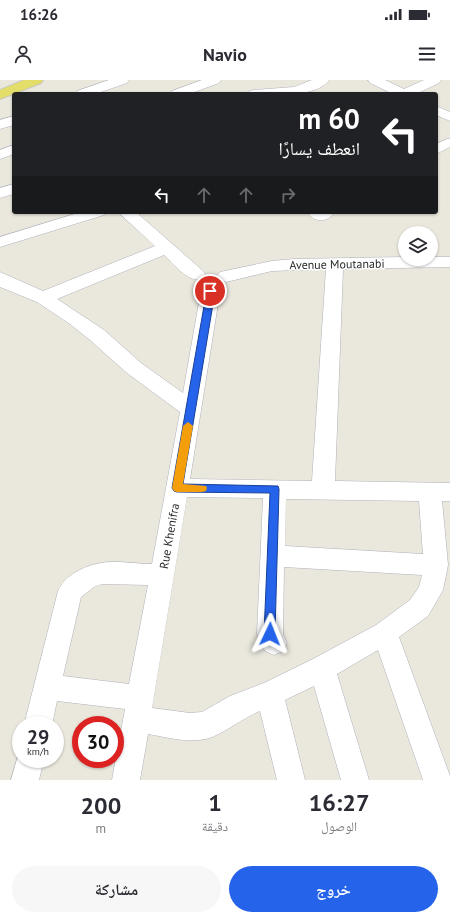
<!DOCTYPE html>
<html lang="ar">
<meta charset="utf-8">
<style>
:root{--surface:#fff;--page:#f7f7f7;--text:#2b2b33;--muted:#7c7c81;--accent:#2563eb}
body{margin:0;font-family:"PT Sans","Noto Naskh Arabic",sans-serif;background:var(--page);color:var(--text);direction:rtl;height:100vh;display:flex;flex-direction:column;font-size:15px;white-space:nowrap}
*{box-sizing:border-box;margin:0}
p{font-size:13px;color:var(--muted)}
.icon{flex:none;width:22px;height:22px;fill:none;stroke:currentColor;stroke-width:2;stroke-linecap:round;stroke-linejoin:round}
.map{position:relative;height:700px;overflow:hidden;direction:ltr}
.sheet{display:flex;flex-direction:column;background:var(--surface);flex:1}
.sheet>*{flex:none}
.guide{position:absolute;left:12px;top:12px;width:426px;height:122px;border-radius:4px;box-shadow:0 1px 3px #0004;direction:rtl;background:#202124;color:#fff;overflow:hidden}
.controls{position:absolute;left:398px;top:146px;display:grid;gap:8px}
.controls a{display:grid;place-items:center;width:40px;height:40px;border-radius:50%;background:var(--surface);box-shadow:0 1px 3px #0004;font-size:20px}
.speed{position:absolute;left:12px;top:636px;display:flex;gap:8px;font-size:20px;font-weight:700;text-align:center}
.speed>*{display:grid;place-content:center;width:52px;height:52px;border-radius:50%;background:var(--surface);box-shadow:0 1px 3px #0004;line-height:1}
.speed small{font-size:10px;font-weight:400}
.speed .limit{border:6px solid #d22;background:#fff;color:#111}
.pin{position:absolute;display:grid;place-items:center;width:34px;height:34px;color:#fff;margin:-17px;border:2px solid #fff;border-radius:50%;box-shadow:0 1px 4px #0007}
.me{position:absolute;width:44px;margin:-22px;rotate:2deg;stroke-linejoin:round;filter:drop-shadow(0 0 3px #0008)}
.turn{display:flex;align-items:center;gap:14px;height:84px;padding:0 12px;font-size:18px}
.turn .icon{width:52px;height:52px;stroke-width:2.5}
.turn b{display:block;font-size:28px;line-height:34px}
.lanes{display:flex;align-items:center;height:38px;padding:0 12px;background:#0003;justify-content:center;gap:20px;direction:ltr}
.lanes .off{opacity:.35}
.eta{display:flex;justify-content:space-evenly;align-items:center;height:68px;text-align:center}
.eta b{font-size:24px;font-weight:600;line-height:28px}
.action{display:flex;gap:8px;margin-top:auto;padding:8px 12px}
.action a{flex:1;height:46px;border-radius:24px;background:var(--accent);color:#fff;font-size:16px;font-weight:600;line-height:46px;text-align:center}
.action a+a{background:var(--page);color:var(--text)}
.status{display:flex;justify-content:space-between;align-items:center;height:28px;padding:0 20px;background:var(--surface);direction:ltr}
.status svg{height:11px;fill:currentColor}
header{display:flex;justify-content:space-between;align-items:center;height:52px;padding:0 12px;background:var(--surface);font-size:18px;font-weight:600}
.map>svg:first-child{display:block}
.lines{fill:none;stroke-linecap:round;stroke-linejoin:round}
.minor-casing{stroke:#b0b1bc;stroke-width:1}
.major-casing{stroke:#c8c8c8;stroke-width:2}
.minor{fill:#fff;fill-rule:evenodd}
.major{fill:#e3dd69;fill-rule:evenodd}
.route{fill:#2563eb;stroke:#184099}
.slow{fill:#f59e0b}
.labels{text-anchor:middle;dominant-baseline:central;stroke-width:3;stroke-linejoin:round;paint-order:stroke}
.street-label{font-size:12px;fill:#2a2a2a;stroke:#fff}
</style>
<div class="status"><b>16:26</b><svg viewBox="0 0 49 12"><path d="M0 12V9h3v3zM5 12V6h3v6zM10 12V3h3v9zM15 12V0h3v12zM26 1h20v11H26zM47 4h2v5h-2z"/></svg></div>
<header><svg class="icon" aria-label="menu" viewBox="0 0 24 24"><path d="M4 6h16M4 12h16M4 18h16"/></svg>Navio<svg class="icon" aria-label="person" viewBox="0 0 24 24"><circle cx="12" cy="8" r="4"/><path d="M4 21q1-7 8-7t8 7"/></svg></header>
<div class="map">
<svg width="450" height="700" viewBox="0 0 450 700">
<rect width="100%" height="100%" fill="#eae7dd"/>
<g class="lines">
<!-- minor casing -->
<g class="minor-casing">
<g id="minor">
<polygon points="109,0 129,0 127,3 95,14 75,14 77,11"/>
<polygon points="202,0 221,0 219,3 189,14 170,14 172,11"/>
<path d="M312,0H329C316,19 268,14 247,14L249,11L254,10L294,7Z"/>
<polygon points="368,0 385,0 404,9 424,0 441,0 439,3 416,14 393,14 370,3"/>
<polygon points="436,26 450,32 450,41 436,35"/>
<polygon points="14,36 14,45 0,49 0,40"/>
<polygon points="447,59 450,59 450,67 436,74 436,64"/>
<polygon points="14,65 14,74 0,79 0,70"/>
<polygon points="14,104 14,114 0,118 0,108"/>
<polygon points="81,132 106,132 104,135 0,167 0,157"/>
<path d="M118,132H136L203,191L206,195L203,199C188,203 175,185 164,175L57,219L104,250L141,283L183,313L201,211L204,207L210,205L216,207L219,211L217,230L190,399L312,401L326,189L272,191L226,202L220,200L217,196L220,192L272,181L294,179L405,177V179H431V177H450V187L343,189L335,401L450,403V421H442L448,485L443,510L428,536L399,557L450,696V700H423L378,570L337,594L369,700H341L314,606L285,620L305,700H277L260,631C242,638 224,654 206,659C187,663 166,657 148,654L140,700H112L125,629L57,621L52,645H24L58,511C65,495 84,486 101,483C114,480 138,484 152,484L180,332L127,293L90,260L70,244L37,222L0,207V192L43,211L155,166ZM187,417L263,418L257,554L265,571L274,575L283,571L287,563L283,554L284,487L422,495L419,507L410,520L376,545L313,579L264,603L230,616L202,632L190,633L152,628ZM286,419L419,421L423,474L285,466ZM102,504L148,505L129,604L63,596L81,517L94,507Z"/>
<path d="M307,132H335C327,143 314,143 307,132Z"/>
<polygon points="20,669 21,679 44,679 39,700 11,700"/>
</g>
</g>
<!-- major casing -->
<g class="major-casing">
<polygon id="major" points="24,0 43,0 41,3 0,19 0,10"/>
</g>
<!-- minor -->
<use href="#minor" class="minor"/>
<!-- major -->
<use href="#major" class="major"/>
</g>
<!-- route -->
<polygon class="route" points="207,209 210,209 214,211 212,230 183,404 278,406 279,409 275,554 274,558 270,559 266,558 264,554 270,413 177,412 174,411 172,408"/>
<!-- slow -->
<polygon class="slow" points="188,342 193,346 183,404 206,406 207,408 206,411 202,412 177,412 174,411 172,408 183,346"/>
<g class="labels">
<!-- street labels -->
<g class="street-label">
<text transform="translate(337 184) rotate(-1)">Avenue Moutanabi</text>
<text transform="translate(169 456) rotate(-80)">Rue Khenifra</text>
</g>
</g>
</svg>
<div class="controls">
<a><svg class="icon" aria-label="layers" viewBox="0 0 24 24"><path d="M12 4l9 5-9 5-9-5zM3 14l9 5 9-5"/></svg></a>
</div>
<div class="speed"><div>29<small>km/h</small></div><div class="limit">30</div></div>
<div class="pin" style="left:210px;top:211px;background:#d93025"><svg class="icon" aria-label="arrive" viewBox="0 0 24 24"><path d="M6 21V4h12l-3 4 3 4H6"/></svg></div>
<svg class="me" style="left:270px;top:554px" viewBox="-20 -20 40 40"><path d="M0-17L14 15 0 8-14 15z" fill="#2563eb" stroke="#fff" stroke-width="4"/></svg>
<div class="guide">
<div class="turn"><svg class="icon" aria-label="left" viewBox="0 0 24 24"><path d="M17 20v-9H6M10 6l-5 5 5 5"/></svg><div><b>60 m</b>انعطف يسارًا</div></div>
<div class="lanes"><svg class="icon" aria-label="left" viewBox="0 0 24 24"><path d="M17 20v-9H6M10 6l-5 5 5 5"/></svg><svg class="icon off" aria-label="ahead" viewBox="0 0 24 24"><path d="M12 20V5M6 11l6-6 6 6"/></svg><svg class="icon off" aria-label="ahead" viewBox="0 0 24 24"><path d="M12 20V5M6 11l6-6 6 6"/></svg><svg class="icon off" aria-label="right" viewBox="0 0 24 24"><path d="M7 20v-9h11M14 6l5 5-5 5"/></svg></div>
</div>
</div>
<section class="sheet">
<div class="eta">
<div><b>16:27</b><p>الوصول</p></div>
<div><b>1</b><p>دقيقة</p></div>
<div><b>200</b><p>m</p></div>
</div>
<div class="action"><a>خروج</a><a>مشاركة</a></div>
</section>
